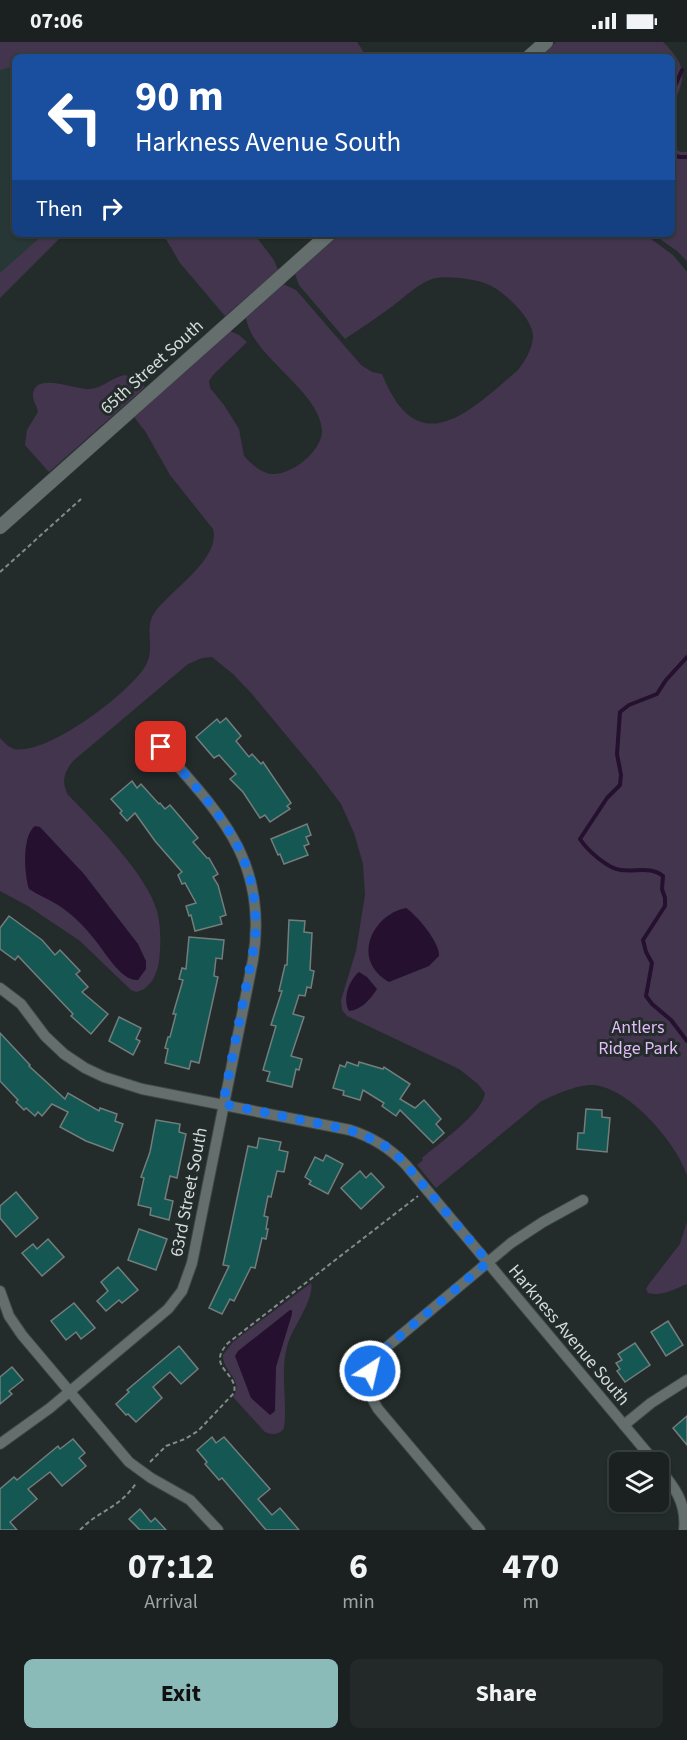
<!DOCTYPE html>
<style>
:root{--surface:#1a2120;--page:#232929;--text:#f1f3f6;--muted:#9fa3a5;--line:#383e3e;--accent:#8bbbb9}
body{margin:0;font-family:"Source Sans 3",sans-serif;background:var(--page);color:var(--text);height:100vh;display:flex;flex-direction:column;font-size:22px;white-space:nowrap}
*{box-sizing:border-box;margin:0}
p{font-size:20px;color:var(--muted)}
.icon{flex:none;width:33px;height:33px;fill:none;stroke:currentColor;stroke-width:2;stroke-linecap:round;stroke-linejoin:round}
.map{position:relative;height:1488px;overflow:hidden}
.details{display:flex;flex-direction:column;background:var(--surface);flex:1}
.details>*{flex:none}
.top-card{position:absolute;left:12px;top:12px;width:663px;height:183px;border-radius:9px;box-shadow:0 2px 4px #0004,0 0 0 2px var(--line);background:#1a4fa0;color:#fff;overflow:hidden}
.controls{position:absolute;left:609px;top:1410px;display:grid;gap:12px}
.controls a{display:grid;place-items:center;width:60px;height:60px;border-radius:9px;background:var(--surface);box-shadow:0 2px 4px #0004,0 0 0 2px var(--line);font-size:30px}
.pin{position:absolute;display:grid;place-items:center;width:51px;height:51px;color:#fff;margin:-26px;border-radius:12px;box-shadow:0 3px 9px #0006}
.me{position:absolute;width:66px;margin:-33px;rotate:35deg;stroke-linejoin:round;filter:drop-shadow(0 0 4px #0008)}
.turn{display:flex;align-items:center;gap:21px;height:126px;padding:0 24px;font-size:27px}
.turn .icon{width:78px;height:78px;stroke-width:2.5}
.turn b{display:block;font-size:42px;line-height:51px}
.then{display:flex;align-items:center;height:57px;padding:0 24px;background:#0003;gap:12px;font-size:22px}
.eta{display:flex;justify-content:space-evenly;align-items:center;height:102px;text-align:center}
.eta b{font-size:36px;font-weight:700;line-height:42px}
.action{display:flex;gap:12px;margin-top:auto;padding:12px 24px}
.action a{flex:1;height:69px;border-radius:9px;background:var(--accent);color:#111;font-size:24px;font-weight:700;line-height:69px;text-align:center}
.action a+a{background:var(--page);color:var(--text)}
.status{display:flex;justify-content:space-between;align-items:center;height:42px;padding:0 30px;background:var(--surface);direction:ltr}
.status svg{height:16px;fill:currentColor}
.map>svg:first-child{display:block}
.built{fill:#263735}
.green{fill:#44354e}
.water{fill:#251030}
.lines{fill:none;stroke-linecap:round;stroke-linejoin:round}
.stream{stroke:#251030;stroke-width:4}
.building{fill:#145753;stroke:#737d7c;stroke-width:1.5}
.street-casing{stroke:#404747;stroke-width:12}
.secondary-casing{stroke:#404747;stroke-width:15}
.path{stroke:#838a8a;stroke-width:2;stroke-dasharray:4.5 3;stroke-linecap:butt}
.street{stroke:#646f6d;stroke-width:10}
.secondary{stroke:#646f6d;stroke-width:14}
.route{stroke:#1a73e8;stroke-width:10;stroke-dasharray:0 18}
.labels{text-anchor:middle;dominant-baseline:central;stroke-width:6;stroke-linejoin:round;paint-order:stroke}
.street-label{font-size:18px;fill:#d5dada;stroke:#232c2b}
.park-label{font-size:18px;fill:#e4bcfb;stroke:#232c2b}
</style>
<div class="status"><b>07:06</b><svg viewBox="0 0 49 12"><path d="M0 12V9h3v3zM5 12V6h3v6zM10 12V3h3v9zM15 12V0h3v12zM26 1h20v11H26zM47 4h2v5h-2z"/></svg></div>
<div class="map">
<svg width="687" height="1488" viewBox="0 0 687 1488">
<rect width="100%" height="100%" fill="#232c2b"/>
<!-- built -->
<polygon class="built" points="0,0 15,15 15,192 57,192 0,242"/>
<!-- green -->
<g class="green">
<polygon points="0,0 357,0 367,15 15,15 15,24 0,28"/>
<path d="M556,0H663C687,24 687,34 672,65V15H540Z"/>
<polygon points="672,106 681,110 687,110 687,219 677,209 653,192 672,192"/>
<polygon points="44,192 64,192 0,256 0,231"/>
<polygon points="163,192 254,192 274,218 278,228 225,274 180,221"/>
<path d="M340,192H644L673,213L687,230V1133C677,1102 629,1045 593,1043C579,1042 553,1053 540,1060L436,1146L417,1123L423,1118L422,1116C438,1102 483,1071 485,1051L478,1042L459,1027L347,974L342,968L341,958L356,909L365,853L363,822L354,791L341,762L316,729L252,652L233,632L212,615L202,616L188,622L73,719C64,731 61,739 68,753C94,779 148,834 157,869C161,884 161,903 159,919C157,932 151,947 136,950L131,948L80,899L28,864L0,849V696C4,700 8,705 14,707C47,714 131,650 146,623C156,605 143,587 155,570C171,548 221,517 213,487L170,433L145,389L134,375L230,289L239,293L247,300L213,333L209,339L210,346L224,363L239,387L244,414C251,422 262,432 274,432C293,432 323,408 322,388C319,348 252,315 246,276L283,242L296,248L361,323L372,330L382,332C418,422 469,370 518,328C525,319 532,308 533,295C534,277 503,248 487,242C475,237 444,233 432,237C416,242 401,259 387,268C374,278 359,287 345,297L299,243L295,232Z"/>
<path d="M125,333L137,337L145,345L49,430L25,403L27,388L38,370C37,364 32,357 33,352C36,329 77,349 90,347C103,346 112,335 125,333Z"/>
<path d="M687,1180V1242C675,1247 661,1255 648,1251L646,1247L649,1242L680,1202Z"/>
<path d="M311,1241C315,1256 293,1285 288,1301C279,1330 288,1358 284,1386C280,1393 272,1393 265,1390L233,1355C245,1338 222,1330 223,1313L233,1300Z"/>
</g>
<!-- water -->
<g class="water">
<path d="M35,784L40,785L84,832L138,902L146,919V927L138,938C122,940 105,910 95,898C85,885 72,872 58,863C48,857 38,853 29,847C24,832 22,793 35,784Z"/>
<path d="M406,866C417,873 440,901 439,914L429,924L389,940C351,919 371,873 406,866Z"/>
<path d="M359,930L367,935L377,947C371,957 361,968 349,969C342,957 349,938 359,930Z"/>
<polygon points="290,1268 292,1268 292,1272 276,1325 275,1369 270,1373 251,1356 235,1314 238,1309"/>
</g>
<g class="lines">
<!-- stream -->
<g class="stream">
<polyline points="672,51 682,28"/>
<polyline points="672,113 680,115 687,115"/>
<path d="M687,615L666,638L657,652L629,663L620,670L617,712L621,733L620,743L607,756L580,797C587,808 608,827 621,828C636,830 651,824 663,834L662,847L665,856V864L643,898L646,910L652,921L646,954L652,962L671,978L687,999"/>
</g>
</g>
<!-- building -->
<g class="building">
<polygon points="226,676 241,694 236,699 249,715 252,712 261,722 263,720 291,761 287,764 290,767 270,780 265,773 260,776 243,750 230,737 236,732 219,713 214,716 196,695 217,677 220,681"/>
<polygon points="132,739 137,746 141,742 159,762 160,761 165,767 170,763 198,796 193,800 207,816 209,816 218,832 213,835 218,843 226,873 220,875 222,882 195,889 191,873 189,874 186,864 196,861 185,841 182,842 178,833 182,830 155,799 135,771 127,779 120,771 122,769 111,757"/>
<polygon points="307,782 311,793 306,795 309,802 304,804 308,813 284,822 280,812 278,813 271,797"/>
<polygon points="9,874 42,898 55,913 60,908 80,929 76,932 88,945 82,950 108,972 91,992 71,974 73,972 18,914 15,918 0,907 0,886"/>
<polygon points="289,878 305,879 304,890 312,891 310,928 314,929 311,946 307,945 305,954 299,953 293,972 304,975 291,1014 302,1017 299,1028 296,1027 292,1045 267,1039 270,1030 263,1028 276,984 271,983 282,949 279,949 285,923 287,923"/>
<polygon points="189,895 224,898 222,917 216,916 214,934 218,935 199,1021 191,1019 189,1027 165,1021 168,1007 165,1006 168,995 170,995 176,972 173,972 183,938 179,937 182,926 186,927"/>
<polygon points="119,975 141,986 136,997 140,999 133,1013 109,999"/>
<polygon points="0,991 30,1023 29,1024 65,1057 68,1051 99,1069 100,1066 117,1072 115,1079 123,1082 113,1109 86,1099 60,1085 68,1070 52,1062 42,1074 38,1070 35,1074 26,1066 24,1068 16,1060 18,1058 0,1039"/>
<polygon points="347,1020 358,1024 359,1020 383,1027 384,1025 410,1042 400,1057 415,1066 424,1058 441,1077 436,1082 444,1091 433,1101 400,1068 396,1074 382,1064 384,1061 363,1048 360,1058 343,1053 344,1049 333,1046 340,1023 345,1025"/>
<polygon points="586,1067 602,1068 602,1075 610,1076 607,1110 577,1107 578,1091 584,1091"/>
<polygon points="156,1078 180,1082 179,1090 186,1092 177,1136 170,1134 165,1157 173,1159 169,1178 150,1173 151,1166 138,1163 144,1136 141,1135 150,1110"/>
<polygon points="259,1096 281,1100 279,1108 288,1110 284,1130 277,1129 271,1155 268,1154 264,1174 268,1175 266,1187 268,1187 266,1197 262,1196 255,1226 251,1225 234,1259 230,1257 222,1272 209,1266 229,1224 223,1223 248,1104 257,1106"/>
<polygon points="326,1113 343,1122 328,1152 309,1142 311,1139 305,1135 315,1115 323,1119"/>
<polygon points="360,1129 366,1136 371,1131 384,1145 361,1167 341,1146"/>
<polygon points="16,1150 38,1176 16,1195 0,1176 0,1164"/>
<polygon points="139,1187 167,1197 156,1228 128,1218"/>
<polygon points="48,1197 64,1215 42,1234 22,1211 33,1202 37,1207"/>
<polygon points="118,1225 138,1248 122,1261 119,1258 106,1269 97,1259 108,1249 101,1240"/>
<polygon points="74,1261 95,1286 81,1297 76,1290 66,1298 51,1279"/>
<polygon points="668,1279 683,1303 666,1314 651,1290"/>
<polygon points="635,1301 650,1323 625,1340 617,1329 620,1327 616,1321 622,1318 618,1312"/>
<polygon points="179,1304 198,1327 181,1342 170,1330 153,1345 162,1356 136,1380 128,1372 126,1373 116,1362 129,1350 127,1348"/>
<polygon points="12,1325 23,1338 9,1349 12,1352 0,1362 0,1335"/>
<polygon points="687,1374 687,1403 673,1386"/>
<polygon points="212,1395 216,1401 224,1395 270,1447 258,1457 272,1473 280,1466 299,1488 266,1488 222,1436 219,1438 205,1422 207,1420 197,1408"/>
<polygon points="73,1397 85,1411 79,1416 86,1424 62,1444 50,1430 28,1447 37,1457 10,1480 17,1488 0,1488 0,1447 14,1435 17,1438 58,1404 60,1407"/>
<polygon points="140,1467 151,1480 155,1476 166,1488 140,1488 129,1477"/>
</g>
<g class="lines">
<!-- street casing -->
<g class="street-casing">
<g id="street">
<path d="M0,946L21,962L45,994L64,1012L85,1026L104,1035L142,1047L350,1088C372,1095 390,1106 406,1123L655,1420"/>
<polyline points="0,1249 9,1274 22,1293 129,1420 151,1436 190,1458 218,1488"/>
<polyline points="624,1383 651,1361 687,1338"/>
<path d="M0,1402L50,1366L168,1267L182,1249L192,1221L253,918C270,811 211,764 148,690"/>
<path d="M658,1425C674,1444 687,1461 684,1488"/>
<path d="M480,1488L378,1367C362,1342 367,1323 388,1304L511,1201L543,1180L583,1158"/>
</g>
</g>
<!-- secondary casing -->
<g class="secondary-casing">
<g id="secondary">
<polyline points="529,15 546,0"/>
<polyline points="0,485 329,192"/>
</g>
</g>
<!-- path -->
<g class="path">
<polyline points="0,530 81,457"/>
<path d="M150,1420L166,1404L185,1397L198,1389L234,1351C239,1330 205,1326 228,1301L418,1154"/>
<path d="M80,1488C99,1468 119,1467 137,1440"/>
</g>
<!-- street -->
<use href="#street" class="street"/>
<!-- secondary -->
<use href="#secondary" class="secondary"/>
</g>
<g class="lines">
<!-- route -->
<path class="route" d="M161,705C215,768 262,809 255,900L223,1062L350,1088L381,1101L402,1118L488,1220L388,1304L377,1314L370,1329"/>
</g>
<g class="labels">
<!-- street labels -->
<g class="street-label">
<text transform="translate(152 325) rotate(-42)">65th Street South</text>
<text transform="translate(189 1150) rotate(-79)">63rd Street South</text>
<text transform="translate(569 1293) rotate(50)">Harkness Avenue South</text>
</g>
<!-- park labels -->
<g class="park-label">
<text x="638" y="985">Antlers<tspan x="638" dy="21">Ridge Park</tspan></text>
</g>
</g>
</svg>
<div class="controls">
<a><svg class="icon" aria-label="layers" viewBox="0 0 24 24"><path d="M12 4l9 5-9 5-9-5zM3 14l9 5 9-5"/></svg></a>
</div>
<div class="pin" style="left:161px;top:705px;background:#d93025"><svg class="icon" aria-label="arrive" viewBox="0 0 24 24"><path d="M6 21V4h12l-3 4 3 4H6"/></svg></div>
<svg class="me" style="left:370px;top:1329px" viewBox="-20 -20 40 40"><circle r="17" fill="#1a73e8" stroke="#fff" stroke-width="3"/><path d="M0-11L8 9 0 5-8 9z" fill="#fff"/></svg>
<div class="top-card">
<div class="turn"><svg class="icon" aria-label="left" viewBox="0 0 24 24"><path d="M17 20v-9H6M10 6l-5 5 5 5"/></svg><div><b>90 m</b>Harkness Avenue South</div></div>
<div class="then">Then<svg class="icon" aria-label="right" viewBox="0 0 24 24"><path d="M7 20v-9h11M14 6l5 5-5 5"/></svg></div>
</div>
</div>
<section class="details">
<div class="eta">
<div><b>07:12</b><p>Arrival</p></div>
<div><b>6</b><p>min</p></div>
<div><b>470</b><p>m</p></div>
</div>
<div class="action"><a>Exit</a><a>Share</a></div>
</section>
